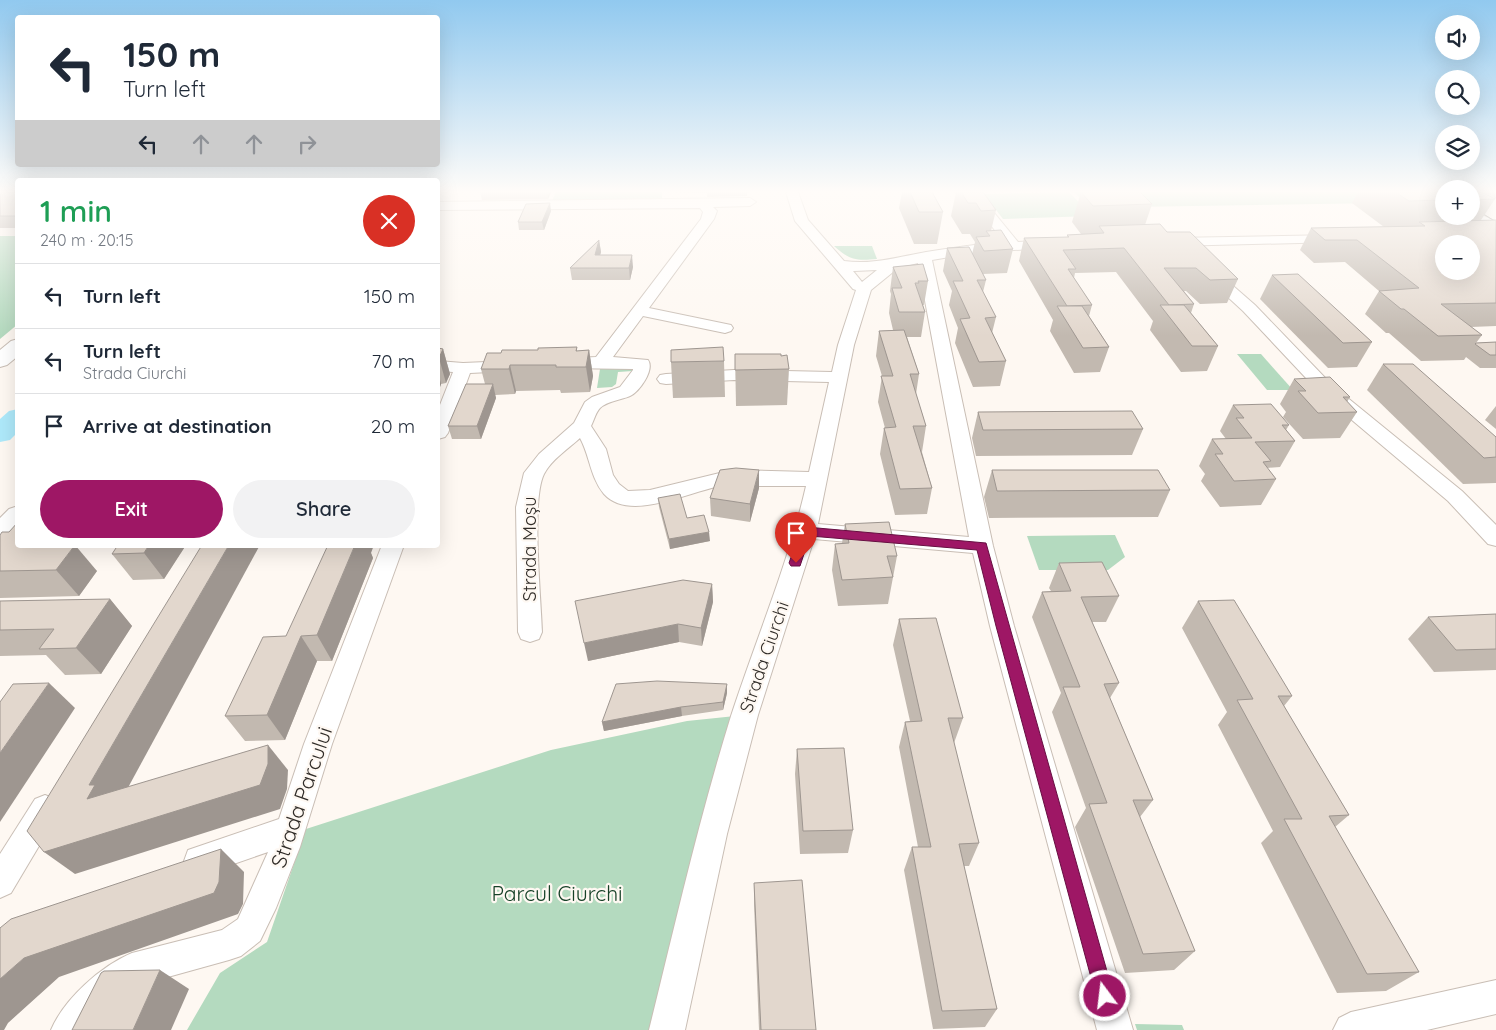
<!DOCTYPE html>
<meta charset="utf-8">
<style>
:root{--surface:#fff;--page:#f2f2f3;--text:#1f2937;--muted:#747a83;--line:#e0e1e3;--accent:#9e1765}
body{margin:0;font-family:Quicksand,sans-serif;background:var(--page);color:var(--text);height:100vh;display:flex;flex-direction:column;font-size:19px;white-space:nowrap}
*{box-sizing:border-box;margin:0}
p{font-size:16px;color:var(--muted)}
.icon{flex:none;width:28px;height:28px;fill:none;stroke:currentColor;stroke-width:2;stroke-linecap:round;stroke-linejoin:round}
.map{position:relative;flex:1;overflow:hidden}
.side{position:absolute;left:15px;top:178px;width:425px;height:370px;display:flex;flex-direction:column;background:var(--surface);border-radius:5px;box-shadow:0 5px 20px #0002}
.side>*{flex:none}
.top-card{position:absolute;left:15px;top:15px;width:425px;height:152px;border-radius:5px;box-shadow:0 5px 20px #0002;background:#fff;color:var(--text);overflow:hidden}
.fabs{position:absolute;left:1435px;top:15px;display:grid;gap:10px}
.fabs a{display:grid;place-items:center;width:45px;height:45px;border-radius:50%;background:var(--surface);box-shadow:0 5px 20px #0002;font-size:25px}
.pin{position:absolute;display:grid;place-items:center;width:42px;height:42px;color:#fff;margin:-51px -21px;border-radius:50% 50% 50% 0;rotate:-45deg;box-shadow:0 0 5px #0007}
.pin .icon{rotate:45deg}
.me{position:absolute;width:55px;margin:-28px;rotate:345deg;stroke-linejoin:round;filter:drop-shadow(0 0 4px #0008)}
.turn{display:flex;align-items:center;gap:18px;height:105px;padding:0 25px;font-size:22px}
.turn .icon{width:65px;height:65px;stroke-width:2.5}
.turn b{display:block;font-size:35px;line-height:42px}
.lanes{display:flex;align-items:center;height:48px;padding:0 25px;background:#0003;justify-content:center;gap:25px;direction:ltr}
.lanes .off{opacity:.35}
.round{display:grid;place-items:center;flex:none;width:52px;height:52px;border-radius:26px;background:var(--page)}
.overview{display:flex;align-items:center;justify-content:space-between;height:85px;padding:0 25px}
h1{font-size:30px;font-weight:600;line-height:38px;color:#1e9e55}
.primary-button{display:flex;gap:10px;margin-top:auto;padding:10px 25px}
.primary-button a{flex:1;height:58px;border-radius:30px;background:var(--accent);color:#fff;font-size:20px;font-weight:600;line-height:58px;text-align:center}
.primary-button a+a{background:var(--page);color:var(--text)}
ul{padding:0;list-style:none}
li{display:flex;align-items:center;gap:15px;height:65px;padding:0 25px;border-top:1px solid var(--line)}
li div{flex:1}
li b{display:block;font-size:19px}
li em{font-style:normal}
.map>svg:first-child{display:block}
.green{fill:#b4dabf}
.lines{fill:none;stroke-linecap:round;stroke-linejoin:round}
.river{fill:#aee9fa;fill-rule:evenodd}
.minor-casing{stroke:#c9beb5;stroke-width:2}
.major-casing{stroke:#c9beb5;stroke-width:2}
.minor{fill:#fff;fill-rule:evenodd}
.major{fill:#fff;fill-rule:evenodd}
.tram{stroke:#837e79;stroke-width:1}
.wall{fill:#c2b9b0}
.shaded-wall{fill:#9e9690}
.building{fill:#e2d7cd;stroke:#9e9690;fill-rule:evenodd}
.route{fill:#9e1765;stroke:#670f42}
.labels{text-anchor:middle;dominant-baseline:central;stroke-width:4.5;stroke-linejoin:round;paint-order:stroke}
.street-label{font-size:18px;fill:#302c28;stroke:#fef8f2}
.near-street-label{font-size:21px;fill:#302c28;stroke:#fef8f2}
.near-park-label{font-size:21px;fill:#164127;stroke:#fef8f2}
</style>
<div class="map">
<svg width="1496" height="1030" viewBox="0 0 1496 1030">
<rect width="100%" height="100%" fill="#fef8f2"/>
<!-- green -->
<g class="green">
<polygon points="556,192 662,192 662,201 552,201"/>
<polygon points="1069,192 1092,216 1003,219 984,194"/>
<polygon points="1074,192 1433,192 1444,202 1129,207 1121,198 1081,199"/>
<polygon points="0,236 17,236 18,324 0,339"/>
<path d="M834,246H872L877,259C855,261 850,260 834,246Z"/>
<polygon points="1237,354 1261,354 1293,390 1267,390"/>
<polygon points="633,368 633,371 618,372 616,384 612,387 597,388 600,369"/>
<polygon points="1115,535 1125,557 1108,570 1039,570 1027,536"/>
<polygon points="745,715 667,1030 187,1030 220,973 267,942 306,829 551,750 687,721"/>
<polygon points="1135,1024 1182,1025 1184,1030 1137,1030"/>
</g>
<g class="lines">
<!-- river -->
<polygon class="river" points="18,409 18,432 10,440 0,442 0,419 9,411"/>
<!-- minor casing -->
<g class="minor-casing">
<g id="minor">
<path d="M786,192H798L808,220L844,261C873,265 898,257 926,252C952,248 977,244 1004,242L965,192H977L1018,242L1051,240L1058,244L1051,248L979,252L932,260L993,546L1014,626L1133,1030H1097L990,626L973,553L814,539L758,715L727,834L685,1030H649C675,925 699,819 731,716C756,639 788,565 806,486C790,486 775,486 759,486C751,486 741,483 733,484C698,486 632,525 604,494C590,477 590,456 580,438C568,449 551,460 544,474C531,500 541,598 542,632L539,639L530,642L521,639L518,632L516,507L524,473L539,454L574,423L585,402L592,397L620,387L633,370V369L563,368L557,367L554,363L557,359L596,357L701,219L703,212L700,208L438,210V202L750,198L756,202L750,206L713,207L717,211L714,219L649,308L731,325L733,328L731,331L725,333L643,316L613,357L648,360C655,370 639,392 630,396C621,400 607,401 600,408C596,412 594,420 591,426L606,449L613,475L619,484L628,491L650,490L732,470L809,472L829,382L734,380L666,384L660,383L657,379L660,375L666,374L734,370L832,372L838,345L856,290L853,289L795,221ZM918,263L969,537L818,524L854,345L871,290L898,268ZM877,270L862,282L853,271H854Z"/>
<polygon points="1334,235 1339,236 1341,239 1339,242 1172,246 1165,242 1172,238"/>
<polygon points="1211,270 1216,271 1255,305 1333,386 1462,491 1496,525 1496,546 1488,544 1448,501 1321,394 1243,311 1206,277 1204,274 1206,271"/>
<polygon points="438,361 463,363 510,361 516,362 519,366 516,370 510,371 470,373 448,433 445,437 438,439 438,410 453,372 438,371"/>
<path d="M382,545H404L332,744L300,847L276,908L260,941L241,956L229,960L139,985L120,997L92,1030H51C64,999 101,966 132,953L222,930L238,919L268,852L199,876L188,872L184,861L188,850L279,819L304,744Z"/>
<polygon points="45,795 55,799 60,809 55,819 11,893 0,898 0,854 35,799"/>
<polygon points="1496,980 1496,1014 1427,1030 1333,1030 1339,1018 1351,1012"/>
</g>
</g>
<!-- major casing -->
<g class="major-casing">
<g id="major">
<polygon points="1471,209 1496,222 1496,234 1490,233 1465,217 1471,216"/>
<polygon points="18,339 18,356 7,365 0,367 0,350 11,341"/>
<path d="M18,506C18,525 22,539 0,546V518L9,509Z"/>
</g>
</g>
<!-- minor -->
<use href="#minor" class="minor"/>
<!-- major -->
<use href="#major" class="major"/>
<!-- tram -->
<polyline class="tram" points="1471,206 1496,222"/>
</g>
<!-- wall -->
<g class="wall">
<rect x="0" y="192" width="18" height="36"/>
<polygon points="480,192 551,192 548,199 482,200"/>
<polygon points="675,192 747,192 747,196 707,197 707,193"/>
<polygon points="902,192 932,192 943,212 937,244 914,244 899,208"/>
<polygon points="956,192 983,192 996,210 991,231 1013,249 1007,273 983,274 986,280 983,292 996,317 992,333 1006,361 1000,386 973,387 955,343 958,328 949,305 952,291 943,271 947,248 972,254 975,242 970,234 962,234 951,216"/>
<polygon points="1081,192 1152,204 1145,225 1167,232 1238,279 1227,303 1200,304 1186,291 1184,291 1194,304 1191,313 1218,346 1207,371 1181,372 1150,330 1153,321 1116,272 1075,273 1074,278 1092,305 1089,316 1109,347 1100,372 1074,373 1050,331 1053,320 1019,261 1024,238 1067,238 1067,235 1081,234 1072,222"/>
<polygon points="1358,192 1444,192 1444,216 1471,216 1471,192 1495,199 1481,220 1496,220 1496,326 1471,327 1482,335 1476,343 1496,342 1496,368 1480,368 1466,357 1464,360 1421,361 1389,333 1386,333 1365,314 1379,291 1345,262 1314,263 1300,250 1311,228 1384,227 1352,203"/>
<polygon points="1484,192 1496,192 1496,199"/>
<polygon points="551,211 544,230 519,230 518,222"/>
<polygon points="599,240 601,252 600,255 633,267 630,280 572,280 570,268"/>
<polygon points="893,267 928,281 924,305 923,305 925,312 921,337 907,337 919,374 916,394 926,426 922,452 932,488 927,514 895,515 880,454 884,428 885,428 878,402 882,376 876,356 879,331 893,330 889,313 891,294 890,291"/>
<polygon points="1272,275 1372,342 1357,367 1328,368 1260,299"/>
<polygon points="577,347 577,351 589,350 593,376 590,392 561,393 560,390 516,391 515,394 495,395 496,398 481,439 452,439 448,426 485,384 481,369 501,353"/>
<polygon points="438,348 443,349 450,374 446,383 441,384 438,393"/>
<polygon points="735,354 781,356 789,369 787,405 736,406"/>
<polygon points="724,361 725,397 673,398 671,362"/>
<polygon points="1383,364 1496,437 1496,483 1463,484 1367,390"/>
<polygon points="1294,379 1350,397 1347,402 1357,412 1340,438 1303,439 1283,417 1286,412 1280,404"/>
<polygon points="1233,405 1289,425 1286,430 1295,441 1280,467 1267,468 1276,479 1261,505 1220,507 1201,481 1205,474 1199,466 1212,439 1226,439 1220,431"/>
<polygon points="1496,406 1496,429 1485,420"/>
<polygon points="978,412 1143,429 1132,455 976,456 972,438"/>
<polygon points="992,470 1170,490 1158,517 989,518 984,497"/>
<polygon points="759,488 750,522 711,516 710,498"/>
<polygon points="658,498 687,518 710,541 670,549 659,507"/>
<polygon points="845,524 897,556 888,604 838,606 832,570 835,544 842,543"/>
<polygon points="9,532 97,571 79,596 0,598 0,535"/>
<polygon points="186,545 164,579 133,580 112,554"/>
<polygon points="371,553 373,558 332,661 317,661 285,740 245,741 225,716 286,636"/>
<polygon points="1059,563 1119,596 1106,622 1092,622 1119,683 1110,698 1153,800 1140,817 1195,951 1174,970 1125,973 1075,827 1086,808 1052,712 1061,693 1032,617 1042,592 1051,591 1049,588"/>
<polygon points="712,584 713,602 702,646 679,642 588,661"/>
<polygon points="110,599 132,626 101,674 65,675 46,655 0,656 0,601"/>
<polygon points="1198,601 1292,696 1284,706 1349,815 1335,827 1419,972 1386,991 1337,993 1261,843 1273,831 1218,725 1227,712 1182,628"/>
<polygon points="1496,614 1496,670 1434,672 1408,639 1428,617"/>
<polygon points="899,619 963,718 954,743 979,843 969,866 964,866 997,1009 985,1027 933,1029 904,870 912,847 918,847 899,747 905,722 910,721 893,645"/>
<polygon points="727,684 727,693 723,710 682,716 604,731 602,722"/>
<polygon points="797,749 853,830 848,853 800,854 795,774"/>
<polygon points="754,883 816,1030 759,1030 754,904"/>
</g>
<!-- shaded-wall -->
<g class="shaded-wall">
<polygon points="547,192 551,192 548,199"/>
<polygon points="550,203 551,211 544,230 542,222"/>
<polygon points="599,240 601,252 597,267 595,255"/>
<polygon points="632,255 633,267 630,280 629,268"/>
<polygon points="443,349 450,374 446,383 439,358"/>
<polygon points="589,350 593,376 590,392 586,367"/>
<polygon points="510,365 516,391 515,394 509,369"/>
<polygon points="438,371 441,384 438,393"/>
<polygon points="493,384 496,398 481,439 477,426"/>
<polygon points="759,470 759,488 750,522 750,504"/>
<polygon points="709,532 710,541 670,549 669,539"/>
<polygon points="75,545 97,571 79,596 56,570"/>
<polygon points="149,545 186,545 164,579 144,553"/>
<polygon points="229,545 260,545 118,806 87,799 89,785"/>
<polygon points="355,545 374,545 371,553 373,558 332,661 317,635"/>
<polygon points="712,584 713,602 702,646 701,628"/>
<polygon points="110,599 132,626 101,674 76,648"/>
<polygon points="678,624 679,642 588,661 584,643"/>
<polygon points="301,636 317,661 285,740 267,715"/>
<polygon points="49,683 75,708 0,822 0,753"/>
<polygon points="727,684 727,693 723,710 723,702"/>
<polygon points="681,707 682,716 604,731 602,722"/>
<polygon points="268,745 288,770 287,789 280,809 75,874 44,852"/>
<polygon points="221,849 244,872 243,904 238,914 59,977 8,1023 4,1030 0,1030 0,979 24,958"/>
<polygon points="160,970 189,989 171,1030 133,1030"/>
</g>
<!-- building -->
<g class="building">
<rect x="0" y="192" width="18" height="24"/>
<polygon points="910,192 932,192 943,212 919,212"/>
<polygon points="961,192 983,192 996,210 981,211 976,203 968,203"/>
<polygon points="1081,192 1140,192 1152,204 1093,206"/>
<polygon points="1395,192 1444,192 1444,200 1409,201"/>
<polygon points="1471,192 1482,192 1495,199 1471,200"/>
<polygon points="550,203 542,222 518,222 526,204"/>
<path d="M1496,220V303L1441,304L1482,335L1438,336L1404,309H1401L1379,291L1419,288L1357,240H1325L1311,228L1425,226L1419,222ZM1444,244H1471V271H1444Z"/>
<polygon points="1160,224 1167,232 1190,232 1238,279 1210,280 1196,268 1164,268 1194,304 1169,305 1124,248 1063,250 1076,269 1068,269 1092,305 1067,306 1024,238 1069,237 1067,235 1104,233 1099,226"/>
<polygon points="1001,230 1013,249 984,251 976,237 990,236 986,231"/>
<polygon points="599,240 595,255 632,255 629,268 570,268"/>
<polygon points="969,247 986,280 977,280 996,317 985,318 1006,361 979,362 960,319 970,318 953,281 963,281 947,248"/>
<polygon points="923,264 928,281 918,281 919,283 915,283 925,312 899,312 892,288 902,288 893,267"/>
<polygon points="1298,274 1372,342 1343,343 1272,275"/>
<polygon points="1160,305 1184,305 1218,346 1192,346"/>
<polygon points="1057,306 1082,306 1109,347 1083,348"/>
<polygon points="904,330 919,374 910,374 926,426 913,426 932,488 900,489 884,428 896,427 881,376 893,376 879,331"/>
<polygon points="1496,342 1496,355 1490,355 1475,344 1476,343"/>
<polygon points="577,347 576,351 589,350 586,367 556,367 556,365 510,365 509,369 481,369 487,353 501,353 502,350 538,350 538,348"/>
<polygon points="723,347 724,361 671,362 671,350"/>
<polygon points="438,348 443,349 439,358 438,358"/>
<polygon points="735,354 781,354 781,356 787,355 789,369 735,370"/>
<polygon points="1383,364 1413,364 1496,437 1496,457 1484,458"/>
<polygon points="1330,377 1350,397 1343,397 1357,412 1318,413 1298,391 1306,391 1294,379"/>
<polygon points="466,384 493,384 477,426 448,426"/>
<polygon points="1271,404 1289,425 1282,425 1295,441 1255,442 1271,461 1263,462 1276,479 1234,481 1215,454 1223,454 1212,439 1252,438 1236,418 1244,418 1233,405"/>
<polygon points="1132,411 1143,429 983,430 978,412"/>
<polygon points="736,468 759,470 750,504 710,498 720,470"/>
<polygon points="992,470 1158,470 1170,490 997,491"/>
<polygon points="680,494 687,518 704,515 709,532 669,539 658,498"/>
<polygon points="18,522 18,545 30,545 29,546 75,545 56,570 0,571 0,535 2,532 9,532"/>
<polygon points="889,522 897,556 887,556 893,577 842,580 835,544 849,543 845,524"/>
<polygon points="118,545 149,545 144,553 112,554"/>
<polygon points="202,545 229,545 89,785 95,785 87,799 268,745 268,764 260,785 44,852 27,831"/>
<polygon points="328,545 355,545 317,635 301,636 267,715 225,716 263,637 286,636"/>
<polygon points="1102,562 1119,596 1081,597 1119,683 1104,684 1153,800 1133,800 1195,951 1143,954 1089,804 1107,803 1063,687 1080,687 1042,592 1071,591 1059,563"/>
<polygon points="683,580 712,584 701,628 678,624 584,643 575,601"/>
<polygon points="110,599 76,648 39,649 54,629 0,630 0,601"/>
<polygon points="1234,600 1292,696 1278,696 1349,815 1329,816 1419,972 1367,974 1284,819 1302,819 1237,700 1253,699 1198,601"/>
<polygon points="1496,614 1496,649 1456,650 1428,617"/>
<polygon points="936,618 963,718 948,718 979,843 959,844 997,1009 942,1011 912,847 931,847 905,722 922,721 899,619"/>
<polygon points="657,681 727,684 723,702 681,707 602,722 616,684"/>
<polygon points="49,683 0,753 0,702 13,684"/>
<polygon points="844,748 853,830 803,831 797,749"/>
<polygon points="221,849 219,882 214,893 24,958 0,979 0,928 11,919"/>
<polygon points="802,880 816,1030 761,1030 754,883"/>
<polygon points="160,970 133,1030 72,1030 101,973 104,971"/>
</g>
<!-- sky -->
<linearGradient id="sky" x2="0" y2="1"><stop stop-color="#91c9ef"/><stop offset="0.57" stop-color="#fffcf9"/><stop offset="1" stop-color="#fffcf9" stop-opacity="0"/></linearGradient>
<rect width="1496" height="336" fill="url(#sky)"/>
<!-- route -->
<polygon class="route" points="806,527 986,543 1114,996 1112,1002 1105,1005 1099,1002 1096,996 996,626 977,550 810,536 800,566 791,566 789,563 800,532"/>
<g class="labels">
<!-- street labels -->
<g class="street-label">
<text transform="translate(529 549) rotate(-90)">Strada Moșu</text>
<text transform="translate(764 657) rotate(-71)">Strada Ciurchi</text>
</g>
<!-- near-street labels -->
<g class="near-street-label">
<text transform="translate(301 797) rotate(-71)">Strada Parcului</text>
</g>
<!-- near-park labels -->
<g class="near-park-label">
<text x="557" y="893">Parcul Ciurchi</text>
</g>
</g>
</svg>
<div class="fabs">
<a><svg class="icon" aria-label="sound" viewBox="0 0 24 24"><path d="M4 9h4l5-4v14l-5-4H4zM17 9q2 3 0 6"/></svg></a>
<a><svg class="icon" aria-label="search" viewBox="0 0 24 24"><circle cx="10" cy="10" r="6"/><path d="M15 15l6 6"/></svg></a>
<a><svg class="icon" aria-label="layers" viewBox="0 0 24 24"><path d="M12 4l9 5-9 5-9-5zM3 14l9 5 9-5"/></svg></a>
<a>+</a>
<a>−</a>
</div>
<div class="pin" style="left:796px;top:563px;background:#d93025"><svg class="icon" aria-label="arrive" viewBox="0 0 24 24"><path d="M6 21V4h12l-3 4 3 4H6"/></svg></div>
<svg class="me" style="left:1105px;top:996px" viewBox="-20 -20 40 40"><circle r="17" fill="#9e1765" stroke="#fff" stroke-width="3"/><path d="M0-11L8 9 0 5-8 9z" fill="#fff"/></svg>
<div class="top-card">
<div class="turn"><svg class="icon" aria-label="left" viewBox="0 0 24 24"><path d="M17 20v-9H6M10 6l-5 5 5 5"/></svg><div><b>150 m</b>Turn left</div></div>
<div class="lanes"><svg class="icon" aria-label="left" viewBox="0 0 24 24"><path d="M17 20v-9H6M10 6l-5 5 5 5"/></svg><svg class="icon off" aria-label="ahead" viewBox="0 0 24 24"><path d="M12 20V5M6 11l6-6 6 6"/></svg><svg class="icon off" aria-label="ahead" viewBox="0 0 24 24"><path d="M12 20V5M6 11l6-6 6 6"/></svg><svg class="icon off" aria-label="right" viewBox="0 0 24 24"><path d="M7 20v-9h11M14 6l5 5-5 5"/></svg></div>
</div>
<section class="side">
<div class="overview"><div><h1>1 min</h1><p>240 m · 20:15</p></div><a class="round" style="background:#d93025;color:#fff"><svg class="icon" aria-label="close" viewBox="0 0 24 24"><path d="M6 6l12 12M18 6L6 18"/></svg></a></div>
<ul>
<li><svg class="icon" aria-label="left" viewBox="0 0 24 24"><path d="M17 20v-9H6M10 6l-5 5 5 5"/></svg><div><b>Turn left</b></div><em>150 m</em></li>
<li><svg class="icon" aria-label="left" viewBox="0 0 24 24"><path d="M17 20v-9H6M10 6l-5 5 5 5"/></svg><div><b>Turn left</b><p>Strada Ciurchi</p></div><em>70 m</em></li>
<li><svg class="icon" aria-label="arrive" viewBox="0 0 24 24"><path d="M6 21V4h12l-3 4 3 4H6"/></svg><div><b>Arrive at destination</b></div><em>20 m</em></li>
</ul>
<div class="primary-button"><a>Exit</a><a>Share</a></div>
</section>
</div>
